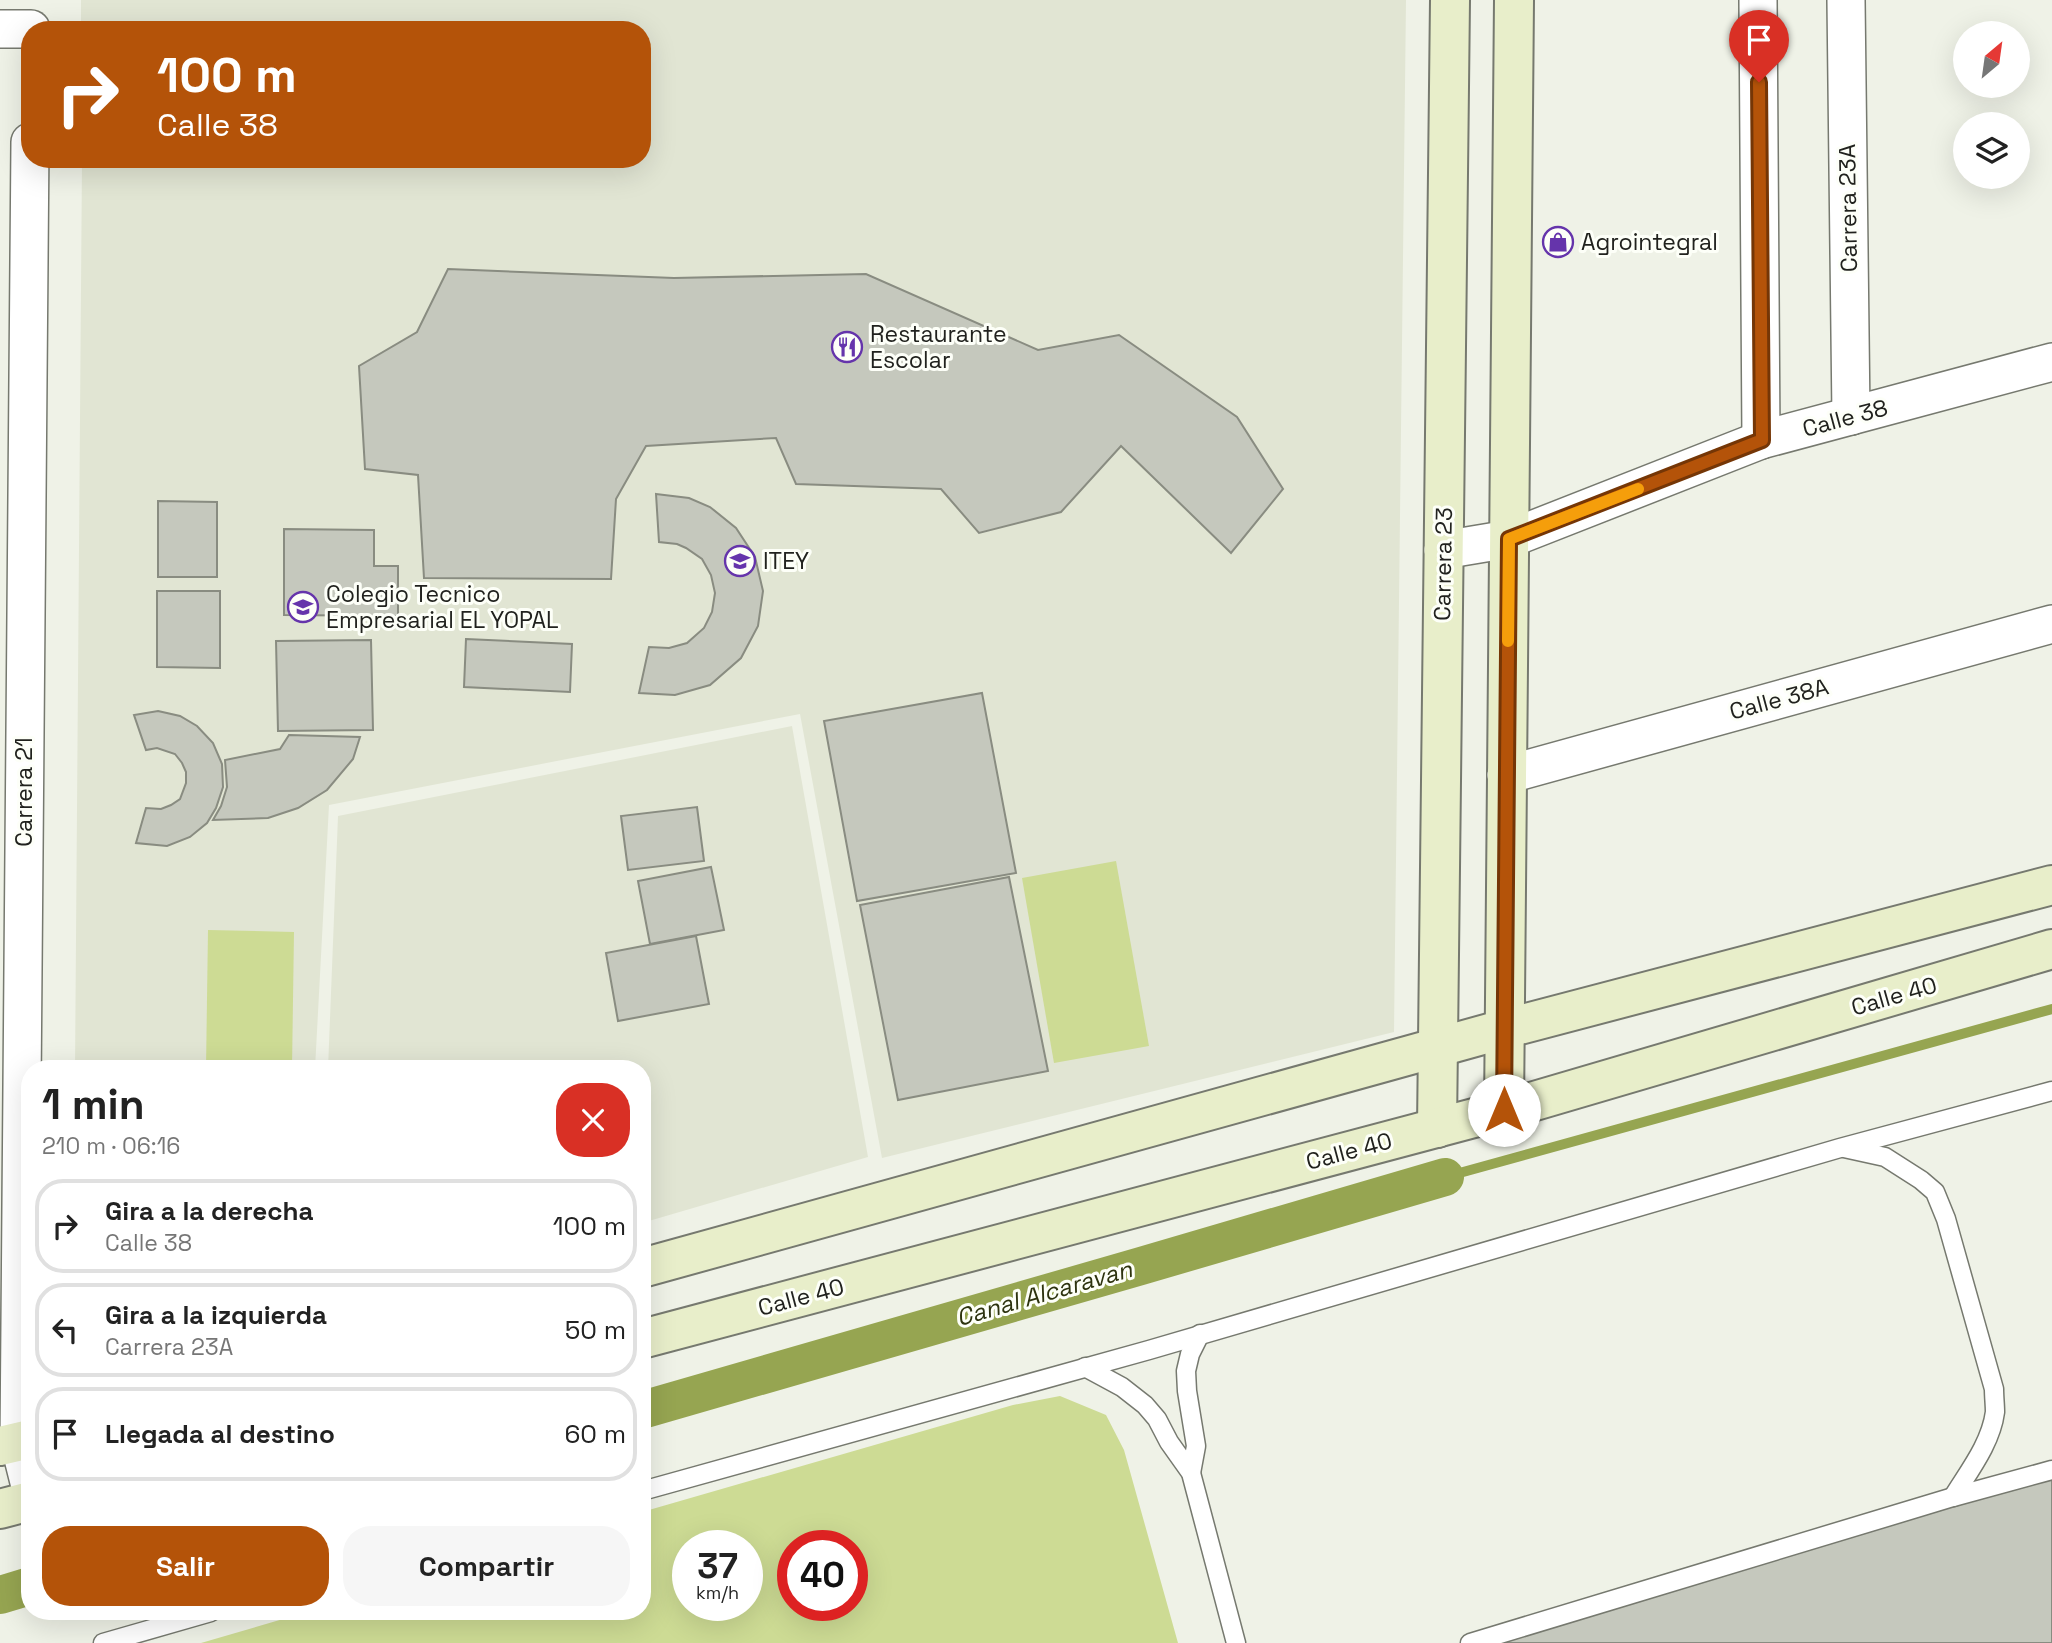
<!DOCTYPE html>
<html lang="es">
<meta charset="utf-8">
<style>
:root{--surface:#fff;--page:#f6f6f6;--text:#222;--muted:#767676;--line:#e0e0e0;--accent:#b45309}
body{margin:0;font-family:"Space Grotesk",sans-serif;background:var(--page);color:var(--text);height:100vh;display:flex;flex-direction:column;font-size:26px;white-space:nowrap}
*{box-sizing:border-box;margin:0}
p{font-size:23px;color:var(--muted)}
.icon{flex:none;width:38px;height:38px;fill:none;stroke:currentColor;stroke-width:2;stroke-linecap:round;stroke-linejoin:round}
.map{position:relative;flex:1;overflow:hidden}
.details{position:absolute;left:21px;top:1060px;width:630px;height:560px;display:flex;flex-direction:column;background:var(--surface);border-radius:28px;box-shadow:0 7px 28px #0002}
.details>*{flex:none}
.banner{position:absolute;left:21px;top:21px;width:630px;height:147px;border-radius:28px;box-shadow:0 7px 28px #0002;background:#b45309;color:#fff;overflow:hidden}
.needle{width:46px;rotate:29deg}
.buttons{position:absolute;left:1953px;top:21px;display:grid;gap:14px}
.buttons a{display:grid;place-items:center;width:77px;height:77px;border-radius:50%;background:var(--surface);box-shadow:0 7px 28px #0002;font-size:35px}
.speed{position:absolute;left:672px;top:1530px;display:flex;gap:14px;font-size:35px;font-weight:700;text-align:center}
.speed>*{display:grid;place-content:center;width:91px;height:91px;border-radius:50%;background:var(--surface);box-shadow:0 7px 28px #0002;line-height:1}
.speed small{font-size:18px;font-weight:400}
.speed .limit{border:10px solid #d22;background:#fff;color:#111}
.pin{position:absolute;display:grid;place-items:center;width:60px;height:60px;color:#fff;margin:-72px -30px;border-radius:50% 50% 50% 0;rotate:-45deg;box-shadow:0 0 7px #0007}
.pin .icon{rotate:45deg}
.me{position:absolute;width:77px;margin:-38px;rotate:0deg;stroke-linejoin:round;filter:drop-shadow(0 0 5px #0008)}
.turn{display:flex;align-items:center;gap:24px;height:147px;padding:0 21px;font-size:32px}
.turn .icon{width:91px;height:91px;stroke-width:2.5}
.turn b{display:block;font-size:49px;line-height:60px}
.round{display:grid;place-items:center;flex:none;width:74px;height:74px;border-radius:28px;background:var(--page)}
.overview{display:flex;align-items:center;justify-content:space-between;height:119px;padding:0 21px}
h1{font-size:42px;font-weight:700;line-height:52px}
.cta{display:flex;gap:14px;margin-top:auto;padding:14px 21px}
.cta a{flex:1;height:80px;border-radius:28px;background:var(--accent);color:#fff;font-size:28px;font-weight:700;line-height:80px;text-align:center}
.cta a+a{background:var(--page);color:var(--text)}
ul{padding:0;list-style:none}
li{display:flex;align-items:center;gap:21px;height:94px;margin:0 14px 10px;padding:0 7px;border:4px solid var(--line);border-radius:28px}
li div{flex:1}
li b{display:block;font-size:26px}
li em{font-style:normal}
.map>svg:first-child{display:block}
.built{fill:#e1e5d3}
.green{fill:#cddb94;fill-rule:evenodd}
.lines{fill:none;stroke-linecap:round;stroke-linejoin:round}
.stream{stroke:#96a551;stroke-width:10}
.canal{stroke:#96a551;stroke-width:38}
.building{fill:#c5c8bd;stroke:#898c81;stroke-width:2}
.lane-casing{stroke:#76796f;stroke-width:21}
.street-casing{stroke:#76796f;stroke-width:40}
.secondary-casing{stroke:#76796f;stroke-width:42}
.lane{stroke:#fff;stroke-width:18}
.street{stroke:#fff;stroke-width:37}
.secondary{stroke:#e8eeca;stroke-width:38}
.route-casing{stroke:#753606;stroke-width:18}
.route{stroke:#b45309;stroke-width:12}
.slow{stroke:#f59e0b;stroke-width:12}
.labels{text-anchor:middle;dominant-baseline:central;stroke-width:6;stroke-linejoin:round;paint-order:stroke}
.street-label{font-size:23px;fill:#21221e;stroke:#fdfff8}
.poi-label{font-size:23px;fill:#21221e;stroke:#fdfff8;text-anchor:start}
.water-label{font-size:24px;font-style:italic;fill:#2d330f;stroke:#fdfff8}
</style>
<div class="map">
<svg width="2052" height="1643" viewBox="0 0 2052 1643">
<rect width="100%" height="100%" fill="#eff2e7"/>
<!-- built -->
<g class="built">
<polygon points="81,0 1406,0 1394,1032 882,1158 800,714 329,805 315,1069 75,1069 82,159 642,159 642,30 81,30"/>
<polygon points="792,726 868,1157 642,1223 642,1069 328,1069 338,816"/>
</g>
<!-- green -->
<g class="green">
<polygon points="1116,861 1149,1046 1054,1063 1022,878"/>
<polygon points="208,930 294,932 292,1069 206,1069"/>
<path d="M1060,1396L1106,1415L1124,1450L1178,1643H201L307,1612H642V1512L1013,1405ZM688,1545H747V1605H688ZM793,1545H852V1605H793Z"/>
</g>
<g class="lines">
<!-- stream -->
<polyline class="stream" points="1445,1177 2052,1009"/>
<!-- canal -->
<g class="canal">
<polyline points="642,1410 1141,1266 1445,1177"/>
<polyline points="0,1595 30,1586"/>
</g>
</g>
<!-- building -->
<g class="building">
<polygon points="448,269 674,278 866,274 1038,350 1119,335 1237,417 1283,489 1231,553 1121,446 1061,512 979,533 941,489 796,484 776,438 646,446 616,499 611,579 424,578 418,475 365,469 359,366 417,332"/>
<polygon points="656,494 689,498 710,507 736,528 755,557 763,591 758,626 741,658 710,685 675,695 639,693 649,647 669,648 687,643 704,628 712,612 715,593 711,575 702,559 686,548 677,544 659,542"/>
<polygon points="158,501 217,502 217,577 158,577"/>
<polygon points="284,529 374,530 374,566 398,566 398,616 284,615"/>
<polygon points="157,591 220,591 220,668 157,667"/>
<polygon points="466,639 572,644 570,692 464,687"/>
<polygon points="371,640 373,730 278,731 276,641"/>
<polygon points="982,693 1016,873 857,901 824,721"/>
<polygon points="158,711 180,716 197,726 213,743 222,764 223,787 216,808 207,823 190,837 167,846 136,843 146,808 161,809 171,805 180,799 186,783 186,772 182,763 175,754 157,748 146,750 134,715"/>
<polygon points="289,735 360,737 353,759 327,790 298,808 268,818 213,820 221,806 227,787 225,760 280,749"/>
<polygon points="697,807 704,861 628,870 621,816"/>
<polygon points="711,867 724,930 650,944 638,881"/>
<polygon points="1009,877 1048,1071 898,1100 860,905"/>
<polygon points="696,936 709,1004 618,1021 606,953"/>
<polygon points="2052,1475 2052,1643 1485,1643"/>
</g>
<g class="lines">
<!-- lane casing -->
<g class="lane-casing">
<g id="lane">
<path d="M1844,1148L1885,1157L1921,1180L1935,1192L1946,1219L1994,1389C1994,1397 1995,1405 1995,1412C1991,1443 1969,1471 1953,1497"/>
<polyline points="1085,1367 1122,1387 1145,1405 1157,1419 1169,1442 1191,1473 1236,1643"/>
<polyline points="1191,1473 1196,1446 1187,1391 1186,1371 1190,1354 1200,1334"/>
<polyline points="642,1491 1149,1350 1840,1148 2052,1091"/>
<polyline points="103,1643 211,1612"/>
<polyline points="1470,1643 1953,1497 2052,1470"/>
</g>
</g>
<!-- street casing -->
<g class="street-casing">
<g id="street">
<polyline points="1758,0 1761,440"/>
<polyline points="1846,0 1851,416"/>
<polyline points="0,29 31,29"/>
<polyline points="30,142 19,1442 30,1486"/>
<polyline points="1443,550 1509,539 1761,440 2052,362"/>
<polyline points="1506,775 2052,624"/>
</g>
</g>
<!-- secondary casing -->
<g class="secondary-casing">
<g id="secondary">
<polyline points="1504,1110 1514,0"/>
<polyline points="1437,1128 1450,0"/>
<polyline points="642,1268 1504,1029 2052,885"/>
<polyline points="642,1339 1504,1110 2052,949"/>
<polyline points="0,1446 30,1439"/>
<polyline points="0,1509 30,1501"/>
</g>
</g>
<!-- lane -->
<use href="#lane" class="lane"/>
<!-- street -->
<use href="#street" class="street"/>
<!-- secondary -->
<use href="#secondary" class="secondary"/>
</g>
<g class="lines">
<!-- route casing -->
<g class="route-casing">
<polyline id="route" points="1504,1110 1509,539 1762,440 1759,82"/>
</g>
<!-- route -->
<use href="#route" class="route"/>
<!-- slow -->
<polyline class="slow" points="1508,641 1509,539 1638,489"/>
</g>
<!-- icons -->
<defs>
<g id="shop-ring" transform="scale(1.575)"><circle r="9.5" fill="#fdfff8" stroke="#6534ab" stroke-width="1.5"/><path d="M-5-2.5h2.3a2.7 3.5 0 0 1 5.4 0H5L5.5 6h-11ZM-1.5-2.5h3a1.5 2.3 0 0 0-3 0Z" fill="#6534ab"/></g>
<g id="restaurant-ring" transform="scale(1.575)"><circle r="9.5" fill="#fdfff8" stroke="#6534ab" stroke-width="1.5"/><path d="M-5-6h1v4h1v-4h1v4h1v-4h1v5L-1.5 .5V6h-2V.5L-5-1ZM5-6V6H3V1.5H1.5Q1.5-4 5-6Z" fill="#6534ab"/></g>
<g id="school-ring" transform="scale(1.575)"><circle r="9.5" fill="#fdfff8" stroke="#6534ab" stroke-width="1.5"/><path d="M0-5L7-2L0 1L-7-2ZM-4 1L0 2.5L4 1V4Q0 6-4 4Z" fill="#6534ab"/></g>
<g id="university-ring" transform="scale(1.575)"><circle r="9.5" fill="#fdfff8" stroke="#6534ab" stroke-width="1.5"/><path d="M0-5L7-2L0 1L-7-2ZM-4 1L0 2.5L4 1V4Q0 6-4 4Z" fill="#6534ab"/></g>
</defs>
<g fill-rule="evenodd">
<use href="#shop-ring" x="1558" y="242"/>
<use href="#restaurant-ring" x="847" y="347"/>
<use href="#school-ring" x="740" y="561"/>
<use href="#university-ring" x="303" y="607"/>
</g>
<g class="labels">
<!-- street labels -->
<g class="street-label">
<text transform="translate(1848 208) rotate(-91)">Carrera 23A</text>
<text transform="translate(1845 418) rotate(-15)">Calle 38</text>
<text transform="translate(1443 564) rotate(-89)">Carrera 23</text>
<text transform="translate(1779 699) rotate(-15)">Calle 38A</text>
<text transform="translate(24 792) rotate(-90)">Carrera 21</text>
<text transform="translate(1894 996) rotate(-16)">Calle 40</text>
<text transform="translate(1349 1151) rotate(-15)">Calle 40</text>
<text transform="translate(801 1297) rotate(-15)">Calle 40</text>
</g>
<!-- poi labels -->
<g class="poi-label">
<text x="1581" y="242">Agrointegral</text>
<text x="870" y="334">Restaurante<tspan x="870" dy="26">Escolar</tspan></text>
<text x="763" y="561">ITEY</text>
<text x="326" y="594">Colegio Tecnico<tspan x="326" dy="26">Empresarial EL YOPAL</tspan></text>
</g>
<!-- water labels -->
<g class="water-label">
<text transform="translate(1044 1293) rotate(-16)">Canal Alcaravan</text>
</g>
</g>
</svg>
<div class="buttons">
<a><svg class="needle" viewBox="-14 -14 28 28"><path d="M0-13l5 13h-10z" fill="#e53935"/><path d="M0 13l5-13h-10z" fill="#767676"/></svg></a>
<a><svg class="icon" aria-label="layers" viewBox="0 0 24 24"><path d="M12 4l9 5-9 5-9-5zM3 14l9 5 9-5"/></svg></a>
</div>
<div class="speed"><div>37<small>km/h</small></div><div class="limit">40</div></div>
<div class="pin" style="left:1759px;top:82px;background:#d93025"><svg class="icon" aria-label="arrive" viewBox="0 0 24 24"><path d="M6 21V4h12l-3 4 3 4H6"/></svg></div>
<svg class="me" style="left:1504px;top:1110px" viewBox="-20 -20 40 40"><circle r="19" fill="#fff"/><path d="M0-13L10 11 0 6-10 11z" fill="#b45309"/></svg>
<div class="banner">
<div class="turn"><svg class="icon" aria-label="right" viewBox="0 0 24 24"><path d="M7 20v-9h11M14 6l5 5-5 5"/></svg><div><b>100 m</b>Calle 38</div></div>
</div>
<section class="details">
<div class="overview"><div><h1>1 min</h1><p>210 m · 06:16</p></div><a class="round" style="background:#d93025;color:#fff"><svg class="icon" aria-label="close" viewBox="0 0 24 24"><path d="M6 6l12 12M18 6L6 18"/></svg></a></div>
<ul>
<li><svg class="icon" aria-label="right" viewBox="0 0 24 24"><path d="M7 20v-9h11M14 6l5 5-5 5"/></svg><div><b>Gira a la derecha</b><p>Calle 38</p></div><em>100 m</em></li>
<li><svg class="icon" aria-label="left" viewBox="0 0 24 24"><path d="M17 20v-9H6M10 6l-5 5 5 5"/></svg><div><b>Gira a la izquierda</b><p>Carrera 23A</p></div><em>50 m</em></li>
<li><svg class="icon" aria-label="arrive" viewBox="0 0 24 24"><path d="M6 21V4h12l-3 4 3 4H6"/></svg><div><b>Llegada al destino</b></div><em>60 m</em></li>
</ul>
<div class="cta"><a>Salir</a><a>Compartir</a></div>
</section>
</div>
